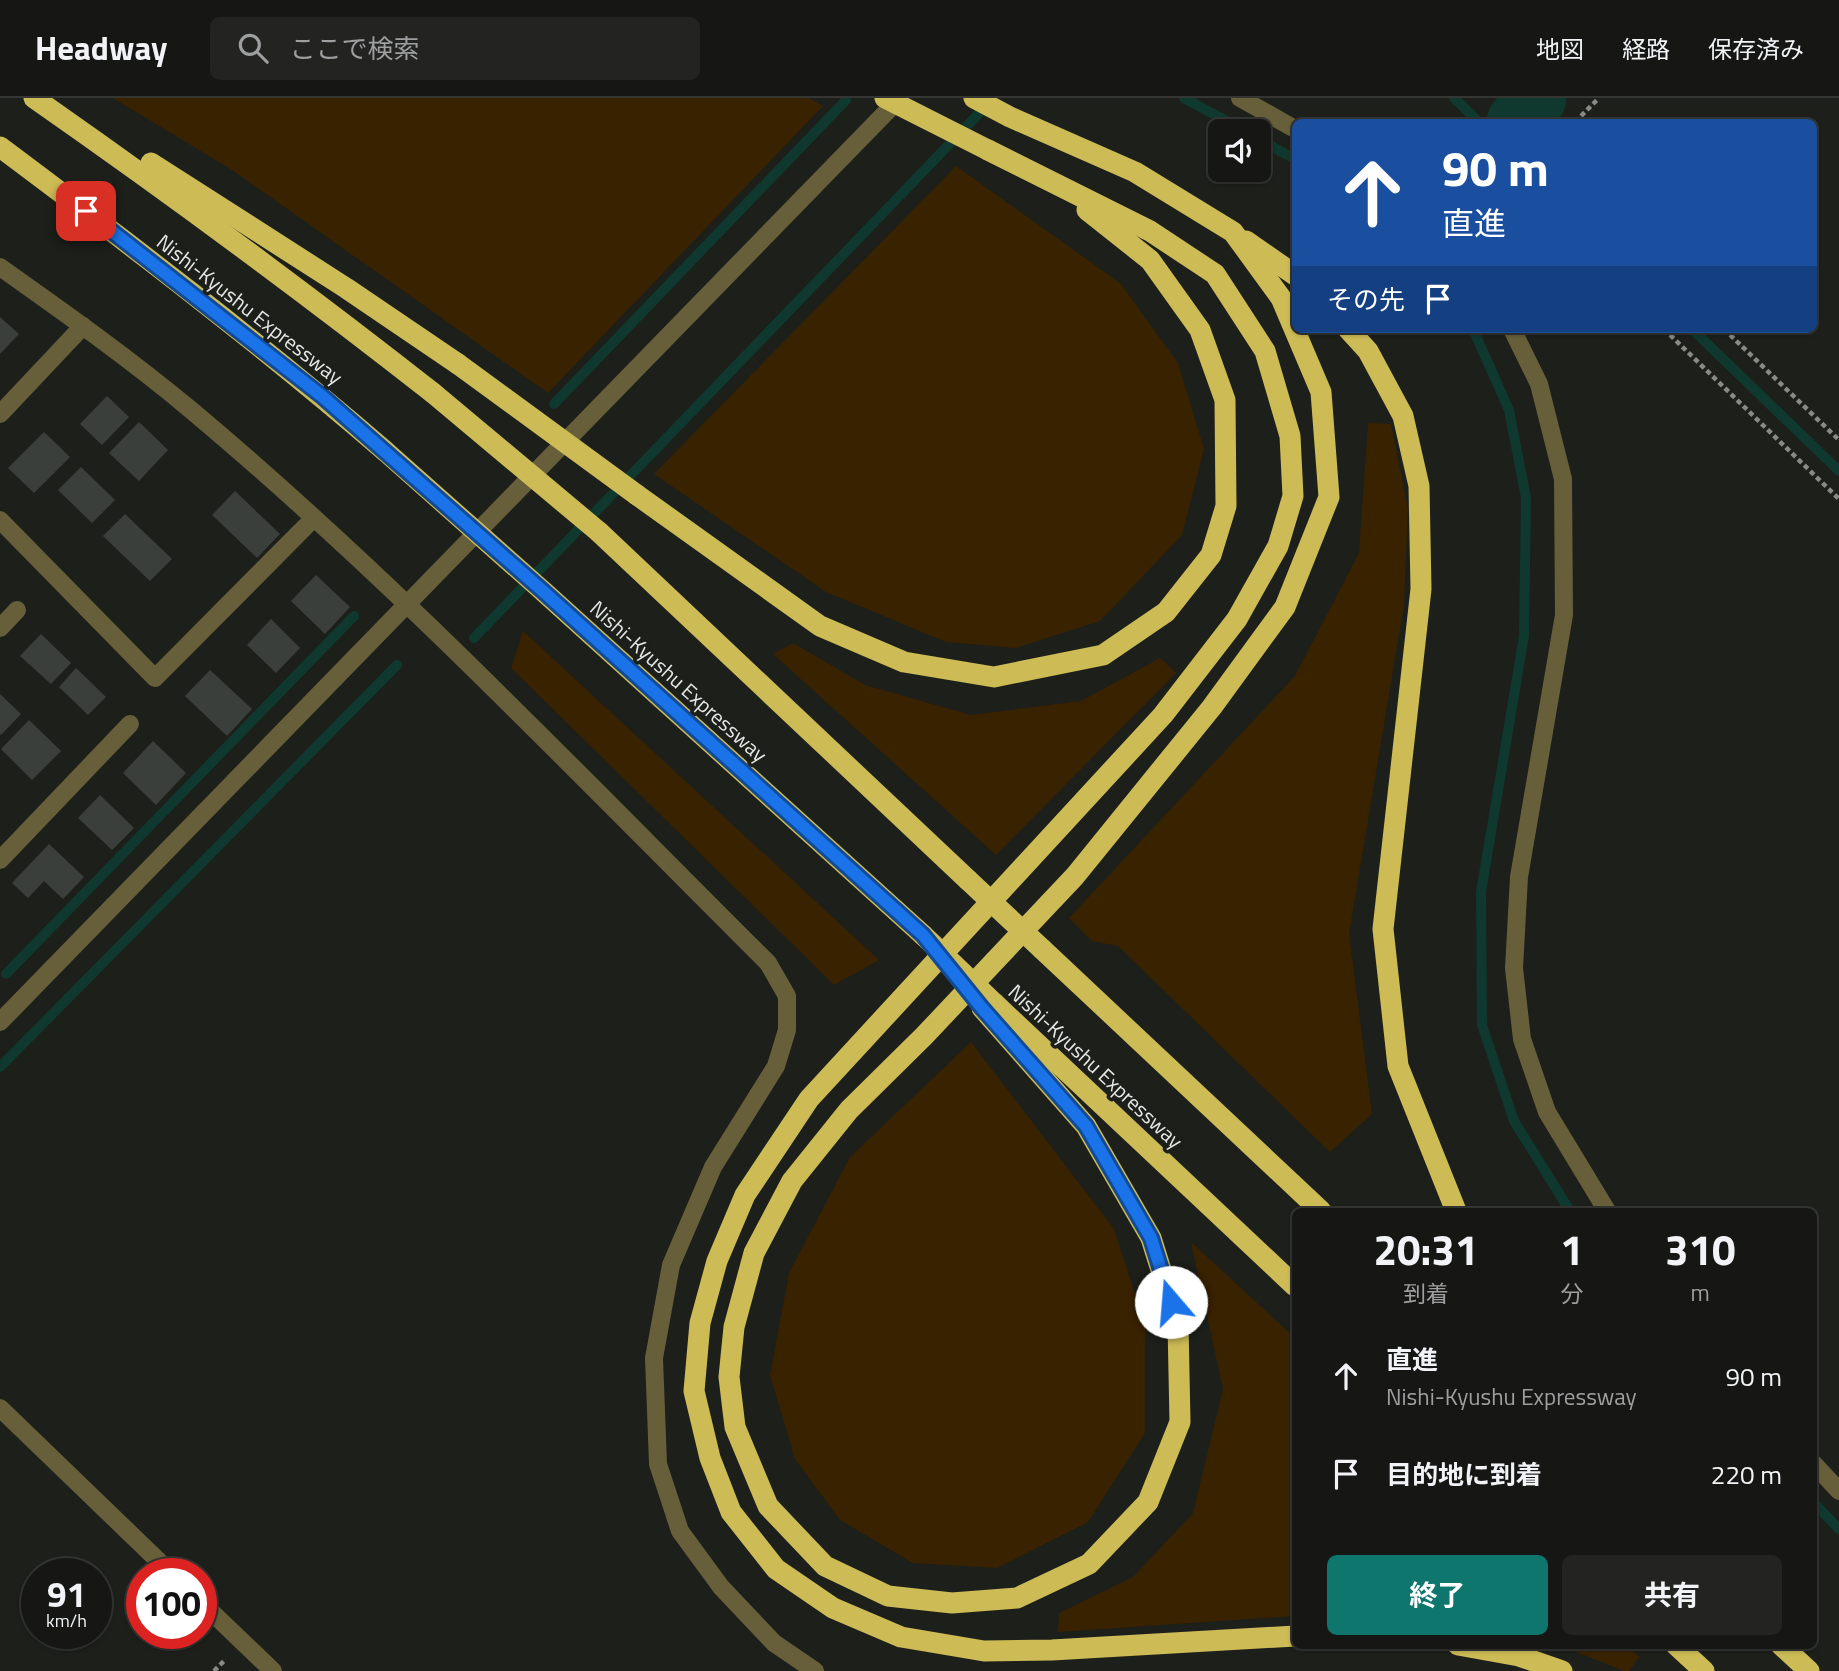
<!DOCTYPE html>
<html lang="ja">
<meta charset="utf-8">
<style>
:root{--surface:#161714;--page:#232422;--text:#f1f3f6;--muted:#9e9fa0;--line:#353634;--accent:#0f766e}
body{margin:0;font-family:"Titillium Web","Noto Sans JP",sans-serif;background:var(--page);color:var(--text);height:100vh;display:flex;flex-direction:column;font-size:26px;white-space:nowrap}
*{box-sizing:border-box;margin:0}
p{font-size:23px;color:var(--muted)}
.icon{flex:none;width:38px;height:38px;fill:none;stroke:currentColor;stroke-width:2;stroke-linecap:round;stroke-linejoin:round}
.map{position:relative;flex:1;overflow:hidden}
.details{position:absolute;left:1292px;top:1110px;width:525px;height:441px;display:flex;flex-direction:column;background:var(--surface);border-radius:10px;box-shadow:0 2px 5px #0004,0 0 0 2px var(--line)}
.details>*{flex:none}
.banner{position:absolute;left:1292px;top:21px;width:525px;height:214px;border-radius:10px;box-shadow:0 2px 5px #0004,0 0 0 2px var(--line);background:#1a4fa0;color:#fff;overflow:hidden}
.buttons{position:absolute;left:1208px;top:21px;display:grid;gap:14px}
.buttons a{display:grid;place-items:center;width:63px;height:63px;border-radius:10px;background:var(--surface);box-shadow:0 2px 5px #0004,0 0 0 2px var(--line);font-size:35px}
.speed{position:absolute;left:21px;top:1460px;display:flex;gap:14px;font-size:35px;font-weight:700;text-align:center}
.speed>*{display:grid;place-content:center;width:91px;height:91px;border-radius:50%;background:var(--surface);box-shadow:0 2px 5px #0004,0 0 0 2px var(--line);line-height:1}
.speed small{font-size:18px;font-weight:400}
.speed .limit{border:10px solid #d22;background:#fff;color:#111}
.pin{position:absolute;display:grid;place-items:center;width:60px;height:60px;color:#fff;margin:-30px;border-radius:14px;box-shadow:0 4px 10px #0006}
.me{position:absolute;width:77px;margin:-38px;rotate:342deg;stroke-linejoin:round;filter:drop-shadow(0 0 5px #0008)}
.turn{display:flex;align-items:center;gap:24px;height:147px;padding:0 35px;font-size:32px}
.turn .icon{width:91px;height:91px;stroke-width:2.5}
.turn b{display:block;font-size:49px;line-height:60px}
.then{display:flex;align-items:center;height:66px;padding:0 35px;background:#0003;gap:14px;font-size:26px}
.eta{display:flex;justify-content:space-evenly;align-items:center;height:119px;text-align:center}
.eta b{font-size:42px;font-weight:700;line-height:49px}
.primary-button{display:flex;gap:14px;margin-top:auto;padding:14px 35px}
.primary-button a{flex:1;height:80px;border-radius:10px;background:var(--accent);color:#fff;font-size:28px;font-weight:700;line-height:80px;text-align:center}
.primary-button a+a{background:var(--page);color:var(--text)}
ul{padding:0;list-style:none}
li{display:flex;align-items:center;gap:21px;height:98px;padding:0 35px}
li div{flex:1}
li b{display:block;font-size:26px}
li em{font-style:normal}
header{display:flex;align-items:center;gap:42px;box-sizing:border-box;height:98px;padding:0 35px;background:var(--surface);border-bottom:2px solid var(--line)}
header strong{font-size:33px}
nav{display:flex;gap:38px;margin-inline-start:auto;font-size:24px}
.search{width:490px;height:63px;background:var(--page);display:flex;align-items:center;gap:18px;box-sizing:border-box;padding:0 24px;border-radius:10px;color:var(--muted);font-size:26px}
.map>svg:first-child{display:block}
.green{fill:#392200}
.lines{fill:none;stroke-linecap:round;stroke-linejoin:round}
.stream{stroke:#0f382e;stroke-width:10}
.river{stroke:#0f382e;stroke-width:61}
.building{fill:#3b3f3b}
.path{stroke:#888a86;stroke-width:4.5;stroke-dasharray:5 3.5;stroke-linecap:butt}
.minor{stroke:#665f3a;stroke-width:18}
.highway{stroke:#cdbb56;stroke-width:21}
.highway-bridge{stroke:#cdbb56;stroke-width:21}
.route-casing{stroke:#114b97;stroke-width:18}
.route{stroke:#1a73e8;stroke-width:12}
.labels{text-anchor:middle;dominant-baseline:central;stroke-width:7;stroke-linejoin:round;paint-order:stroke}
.street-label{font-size:21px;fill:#e6e7e4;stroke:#1d1f1a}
</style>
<header>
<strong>Headway</strong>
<div class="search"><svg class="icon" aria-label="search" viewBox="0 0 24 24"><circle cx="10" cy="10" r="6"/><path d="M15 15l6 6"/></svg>ここで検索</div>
<nav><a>地図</a><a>経路</a><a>保存済み</a></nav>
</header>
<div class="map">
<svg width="1839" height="1573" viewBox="0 0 1839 1573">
<rect width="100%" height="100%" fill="#1d1f1a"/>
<!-- green -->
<g class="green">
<polygon points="113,0 809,0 823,8 548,295 232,72"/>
<polygon points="956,68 1120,185 1178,265 1204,351 1182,437 1100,523 1016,550 946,544 826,494 654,376"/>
<polygon points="1368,325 1391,326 1408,411 1404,507 1349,836 1372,1016 1330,1054 1118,848 1092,843 1069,820 1295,578 1359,455"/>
<polygon points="523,533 879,862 834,887 511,570"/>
<polygon points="793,545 865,587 971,617 1081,603 1160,560 1176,575 996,757 773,556"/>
<polygon points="971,944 1114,1131 1145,1227 1145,1335 1088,1424 997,1470 913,1465 840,1422 795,1361 770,1277 789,1175 850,1059"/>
<polygon points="1191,1144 1295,1240 1295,1518 1058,1534 1059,1515 1133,1479 1193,1415 1223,1291"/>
<polygon points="1559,1547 1627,1547 1639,1559 1629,1573 1624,1573"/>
</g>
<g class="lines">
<!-- stream -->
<g class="stream">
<polyline points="1184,0 1245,33"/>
<polyline points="1454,0 1479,24"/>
<polyline points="1258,41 1295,61"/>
<polyline points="1473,231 1509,312 1526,400 1524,538 1481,794 1482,927 1514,1023 1570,1113"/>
<polyline points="1692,231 1839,373"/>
<polyline points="554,306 846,2"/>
<polyline points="474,540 989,5"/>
<polyline points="6,876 354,518"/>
<polyline points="0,969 397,567"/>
<polyline points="1813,1404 1839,1431"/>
</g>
<!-- river -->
<polyline class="river" points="1517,24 1536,0"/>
</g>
<!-- building -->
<g class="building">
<polygon points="0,219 19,236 0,256"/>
<polygon points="107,298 129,319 102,347 80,326"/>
<polygon points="139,324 168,352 139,383 109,355"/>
<polygon points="44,334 70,359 34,395 8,370"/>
<polygon points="81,369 115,402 92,425 58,392"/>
<polygon points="235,393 280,436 257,460 212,417"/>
<polygon points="125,416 172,461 150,483 103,438"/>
<polygon points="316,477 350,509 325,536 291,503"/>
<polygon points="271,521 300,550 276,575 247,547"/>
<polygon points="41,536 71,565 51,586 20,558"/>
<polygon points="76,570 106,599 88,617 59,589"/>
<polygon points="210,572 252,611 227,638 185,598"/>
<polygon points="0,596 21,616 1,637 0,636"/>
<polygon points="29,622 61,653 32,682 1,651"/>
<polygon points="153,643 186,675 156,707 123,675"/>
<polygon points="100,697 134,730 112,752 78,720"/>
<polygon points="49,746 84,779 63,801 44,783 28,800 12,785"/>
</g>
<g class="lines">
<!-- path -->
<g class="path">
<polyline points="1575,24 1599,0"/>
<polyline points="1664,231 1839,401"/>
<polyline points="1724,231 1839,342"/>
<polyline points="214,1573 225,1562"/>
</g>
<!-- minor -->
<g class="minor">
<polyline points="1240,0 1295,31"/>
<path d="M0,169C65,215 130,261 191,312C394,482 580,678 768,865L787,898V932L776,968L713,1069L671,1167L654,1260L658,1366L680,1433L721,1489L774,1545L815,1573"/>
<polyline points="1512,231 1539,286 1563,381 1564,517 1519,779 1514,870 1522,941 1547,1014 1607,1113"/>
<polyline points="0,316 83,228"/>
<polyline points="0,422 155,580 314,420"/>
<polyline points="0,530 17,512"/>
<polyline points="0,762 130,626"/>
<polyline points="0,924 900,0"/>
<polyline points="0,1310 171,1475"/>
<polyline points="1813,1365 1839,1393"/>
<polyline points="201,1504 273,1573"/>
</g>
<!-- highway -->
<g class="highway">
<path d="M34,0C170,95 303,193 433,295"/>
<polyline points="974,0 1010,19 1135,74 1233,134 1281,200 1321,294 1329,399 1285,509 1212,609 1075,778 924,938 849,1012 792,1083 754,1155 734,1229 729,1279 735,1329 768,1408 825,1468 888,1498 952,1505 1017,1500 1089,1466 1148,1404 1180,1324 1178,1226 1151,1140 1086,1028 982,910"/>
<path d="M0,49C131,147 261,246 385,353"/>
<polyline points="988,52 1150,133 1215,176 1265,253 1290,338 1293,398 1278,448 1237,521 1163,617 809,1001 745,1097 717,1163 700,1225 694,1293 710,1360 731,1414 776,1471 833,1510 901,1539 984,1553 1052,1552 1295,1538"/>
<polyline points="151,65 346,190 458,266"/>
<polyline points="1246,143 1295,177"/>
<polyline points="1348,231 1368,253 1403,318 1419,388 1421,491 1383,831 1398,968 1456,1113"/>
<polyline points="637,397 820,528 904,564 994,579 1103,557 1166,514 1211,457 1226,408 1225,302 1200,232 1150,162 1087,112"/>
<polyline points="599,434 968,782"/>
<polyline points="544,494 923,837"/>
<polyline points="1042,851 1321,1113"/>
<polyline points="994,905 1295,1188"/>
<polyline points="1458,1547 1519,1558 1562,1573"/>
<polyline points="1676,1547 1704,1573"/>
<polyline points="1781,1547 1809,1573"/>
</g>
<!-- highway-bridge -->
<g class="highway-bridge">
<polyline points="885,0 988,52"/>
<polyline points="458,266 637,397"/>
<polyline points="433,295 599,434"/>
<polyline points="385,353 544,494"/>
<polyline points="968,782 1042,851"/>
<polyline points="923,837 994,905"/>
</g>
</g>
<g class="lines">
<!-- route casing -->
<g class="route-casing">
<polyline id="route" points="86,113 323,299 544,494 923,837 982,910 1086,1028 1151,1140 1171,1204"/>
</g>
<!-- route -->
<use href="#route" class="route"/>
</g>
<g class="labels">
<!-- street labels -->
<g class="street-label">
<text transform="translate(250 211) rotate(38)">Nishi-Kyushu Expressway</text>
<text transform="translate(679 583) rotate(42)">Nishi-Kyushu Expressway</text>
<text transform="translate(1096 968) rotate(43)">Nishi-Kyushu Expressway</text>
</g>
</g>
</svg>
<div class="buttons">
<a><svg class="icon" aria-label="sound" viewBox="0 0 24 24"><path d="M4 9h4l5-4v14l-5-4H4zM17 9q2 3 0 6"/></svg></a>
</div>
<div class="speed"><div>91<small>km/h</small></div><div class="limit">100</div></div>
<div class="pin" style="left:86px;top:113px;background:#d93025"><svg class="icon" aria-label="arrive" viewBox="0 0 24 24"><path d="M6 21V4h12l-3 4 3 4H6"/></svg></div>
<svg class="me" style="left:1171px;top:1204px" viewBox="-20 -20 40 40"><circle r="19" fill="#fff"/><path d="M0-13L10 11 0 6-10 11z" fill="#1a73e8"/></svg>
<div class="banner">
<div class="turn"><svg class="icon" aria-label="ahead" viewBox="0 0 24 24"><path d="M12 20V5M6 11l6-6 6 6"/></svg><div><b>90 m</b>直進</div></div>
<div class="then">その先<svg class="icon" aria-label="arrive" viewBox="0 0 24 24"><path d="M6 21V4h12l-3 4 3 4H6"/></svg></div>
</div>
<section class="details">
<div class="eta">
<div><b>20:31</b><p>到着</p></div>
<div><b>1</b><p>分</p></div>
<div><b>310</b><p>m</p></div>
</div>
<ul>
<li><svg class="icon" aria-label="ahead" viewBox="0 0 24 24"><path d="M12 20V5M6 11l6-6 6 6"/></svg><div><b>直進</b><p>Nishi-Kyushu Expressway</p></div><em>90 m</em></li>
<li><svg class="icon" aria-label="arrive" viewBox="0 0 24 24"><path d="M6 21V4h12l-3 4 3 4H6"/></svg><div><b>目的地に到着</b></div><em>220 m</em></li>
</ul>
<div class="primary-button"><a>終了</a><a>共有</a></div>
</section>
</div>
